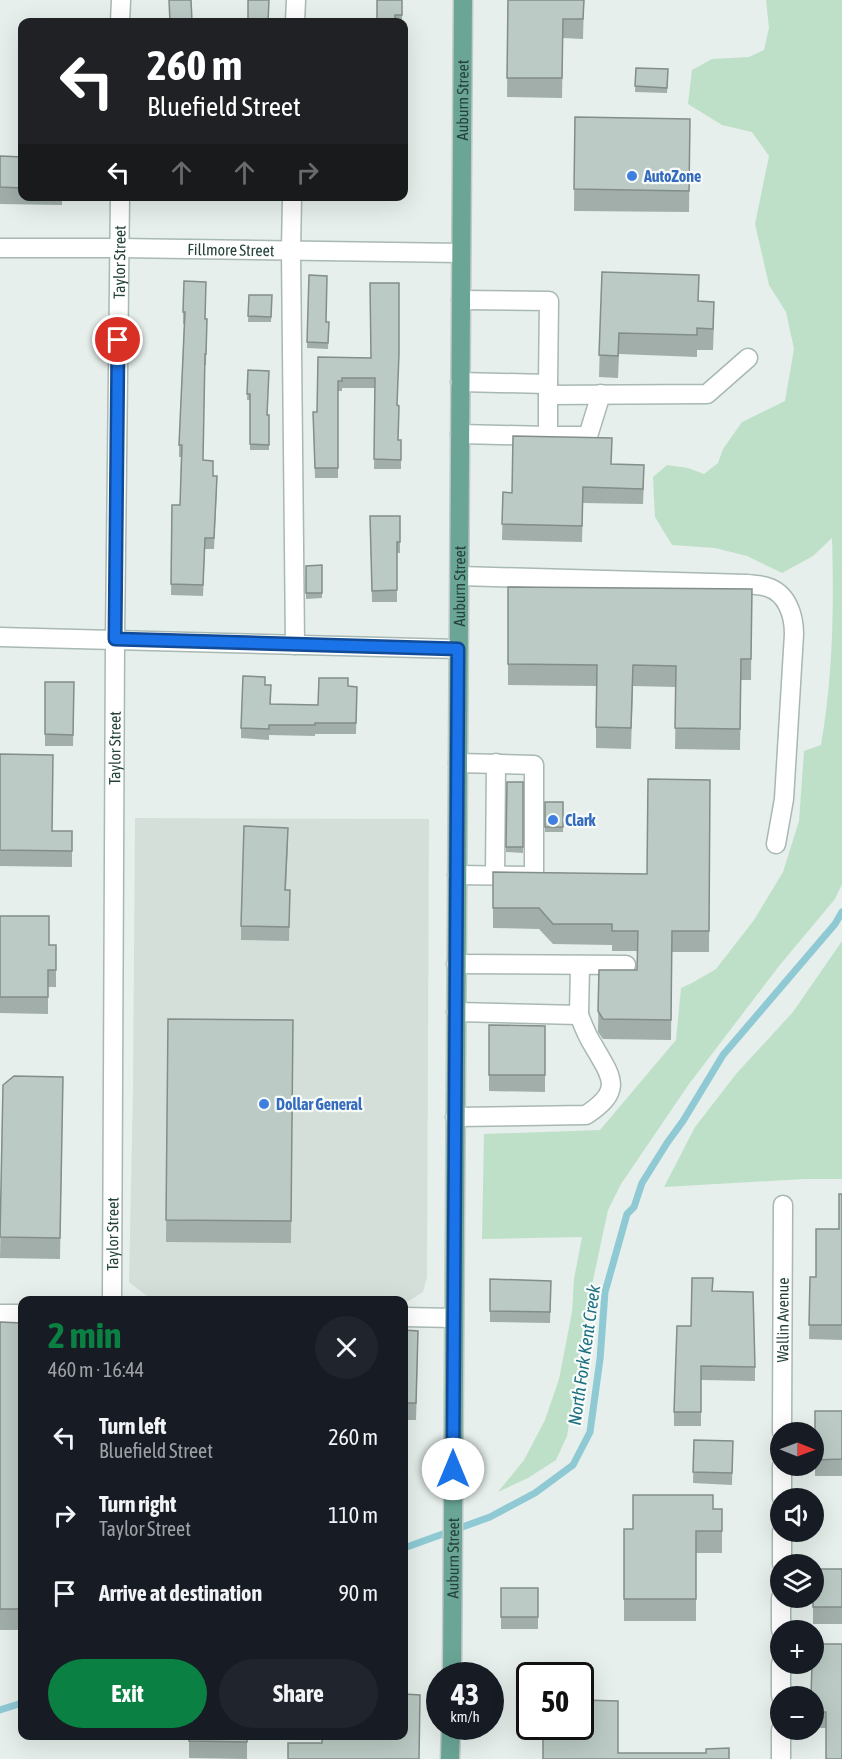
<!DOCTYPE html>
<meta charset="utf-8">
<style>
:root{--surface:#171b24;--page:#20242c;--text:#f1f3f6;--muted:#9ea1a6;--accent:#0b8043}
body{margin:0;font-family:"Asap Condensed",sans-serif;background:var(--page);color:var(--text);height:100vh;display:flex;flex-direction:column;font-size:22px;white-space:nowrap}
*{box-sizing:border-box;margin:0}
p{font-size:20px;color:var(--muted)}
.icon{flex:none;width:33px;height:33px;fill:none;stroke:currentColor;stroke-width:2;stroke-linecap:round;stroke-linejoin:round}
.map{position:relative;flex:1;overflow:hidden}
.drawer{position:absolute;left:18px;top:1296px;width:390px;height:444px;display:flex;flex-direction:column;background:var(--surface);border-radius:12px;box-shadow:0 6px 24px #0002}
.drawer>*{flex:none}
.top-card{position:absolute;left:18px;top:18px;width:390px;height:183px;border-radius:12px;box-shadow:0 6px 24px #0002;background:#202124;color:#fff;overflow:hidden}
.needle{width:39px;rotate:91deg}
.fabs{position:absolute;left:770px;top:1422px;display:grid;gap:12px}
.fabs a{display:grid;place-items:center;width:54px;height:54px;border-radius:50%;background:var(--surface);box-shadow:0 6px 24px #0002;font-size:30px}
.speed{position:absolute;left:426px;top:1662px;display:flex;gap:12px;font-size:30px;font-weight:700;text-align:center}
.speed>*{display:grid;place-content:center;width:78px;height:78px;border-radius:50%;background:var(--surface);box-shadow:0 6px 24px #0002;line-height:1}
.speed small{font-size:15px;font-weight:400}
.speed .limit{border:3px solid #111;border-radius:9px;background:#fff;color:#111}
.pin{position:absolute;display:grid;place-items:center;width:51px;height:51px;color:#fff;margin:-26px;border:3px solid #fff;border-radius:50%;box-shadow:0 2px 6px #0007}
.me{position:absolute;width:66px;margin:-33px;rotate:0deg;stroke-linejoin:round;filter:drop-shadow(0 0 4px #0008)}
.turn{display:flex;align-items:center;gap:21px;height:126px;padding:0 30px;font-size:27px}
.turn .icon{width:78px;height:78px;stroke-width:2.5}
.turn b{display:block;font-size:42px;line-height:51px}
.lanes{display:flex;align-items:center;height:57px;padding:0 30px;background:#0003;justify-content:center;gap:30px;direction:ltr}
.lanes .off{opacity:.35}
.round{display:grid;place-items:center;flex:none;width:63px;height:63px;border-radius:32px;background:var(--page)}
.overview{display:flex;align-items:center;justify-content:space-between;height:102px;padding:0 30px}
h1{font-size:36px;font-weight:700;line-height:45px;color:var(--accent)}
.primary-button{display:flex;gap:12px;margin-top:auto;padding:12px 30px}
.primary-button a{flex:1;height:69px;border-radius:36px;background:var(--accent);color:#fff;font-size:24px;font-weight:700;line-height:69px;text-align:center}
.primary-button a+a{background:var(--page);color:var(--text)}
ul{padding:0;list-style:none}
li{display:flex;align-items:center;gap:18px;height:78px;padding:0 30px}
li div{flex:1}
li b{display:block;font-size:22px}
li em{font-style:normal}
.map>svg:first-child{display:block}
.built{fill:#d4dfda}
.green{fill:#bfe0c8}
.lines{fill:none;stroke-linecap:round;stroke-linejoin:round}
.stream{stroke:#8ec9d4;stroke-width:7}
.minor-casing{stroke:#a8b8b2;stroke-width:21}
.major-casing{stroke:#c2cac8;stroke-width:21}
.minor{stroke:#fff;stroke-width:18}
.major{stroke:#6aa596;stroke-width:18}
.wall{fill:#a1aea9}
.building{fill:#bbcac4;stroke:#838d89;stroke-width:1.5}
.route-casing{stroke:#114b97;stroke-width:15}
.route{stroke:#1a73e8;stroke-width:10}
.shop-dot{fill:#3f7fe0;stroke:#f7fbf9;stroke-width:2}
.labels{text-anchor:middle;dominant-baseline:central;stroke-width:4.5;stroke-linejoin:round;paint-order:stroke}
.street-label{font-size:16px;fill:#24423a;stroke:#f7fbf9}
.shop-label{font-size:16px;font-weight:bold;fill:#366cbe;stroke:#f7fbf9;text-anchor:start}
.water-label{font-size:18px;font-style:italic;fill:#1c6f80;stroke:#f7fbf9}
</style>
<div class="map">
<svg width="842" height="1759" viewBox="0 0 842 1759">
<rect width="100%" height="100%" fill="#e6efeb"/>
<!-- built -->
<polygon class="built" points="135,818 429,819 427,1277 423,1292 409,1301 147,1296 129,1282 133,1088"/>
<!-- green -->
<g class="green">
<path d="M766,0H842V884L835,899L779,966L689,1084L621,1184L608,1210L592,1285L567,1436L556,1460L528,1478L498,1492L524,1460L545,1420L559,1379L572,1312L574,1279L582,1237L482,1239L484,1134L600,1130L676,1040L681,988L692,983L716,969L754,920L783,872L799,821L804,751L821,745C833,676 834,607 832,538L813,556L782,573L747,556L715,548L672,545L655,517L653,477L667,465L688,468L704,474L718,463L723,449L742,422L785,401L794,349L786,312L769,285L755,224L769,156L752,132L722,125L688,104L692,70L712,59L749,57L764,50L769,28Z"/>
<polygon points="842,941 842,1179 804,1179 664,1187 695,1127 736,1074 793,1012"/>
</g>
<g class="lines">
<!-- stream -->
<g class="stream">
<polyline points="404,1548 490,1517 535,1493 573,1465 590,1432 600,1359 605,1292 627,1214 634,1207 642,1183 667,1143 683,1121 723,1055 835,924 842,912"/>
<polyline points="0,1710 22,1703"/>
</g>
<!-- minor casing -->
<g class="minor-casing">
<g id="minor">
<polyline points="120,22 121,0"/>
<polyline points="295,22 296,0"/>
<polyline points="292,196 291,251 295,645"/>
<path id="s1" d="M0,248H119L461,253"/>
<polyline points="460,382 548,384 549,301 461,300"/>
<polyline points="548,395 707,394 748,358"/>
<polyline points="460,434 548,436 548,384"/>
<polyline points="548,436 588,436 601,394"/>
<path d="M460,576L747,584C753,585 761,585 767,587C787,593 794,615 794,634L784,799L776,844"/>
<polyline points="0,637 458,649"/>
<polyline points="457,875 534,876 534,765 458,763"/>
<polyline points="495,876 496,763"/>
<polyline points="456,964 626,965"/>
<polyline points="456,1012 579,1015 580,965"/>
<path d="M455,1117L586,1115C624,1090 612,1078 593,1045C587,1036 583,1025 579,1015"/>
<path id="s2" d="M112,1300L115,639L120,196"/>
<polyline points="0,1314 22,1314"/>
<polyline points="404,1317 454,1318"/>
<path id="s3" d="M782,1432L783,1205"/>
<polyline points="782,1498 782,1466"/>
<polyline points="782,1564 782,1532"/>
<polyline points="781,1630 781,1598"/>
<polyline points="781,1696 781,1664"/>
<polyline points="781,1759 781,1730"/>
</g>
</g>
<!-- major casing -->
<g class="major-casing">
<g id="major">
<path id="s4" d="M452,1676L463,0"/>
<polyline points="450,1759 451,1726"/>
</g>
</g>
<!-- minor -->
<use href="#minor" class="minor"/>
<!-- major -->
<use href="#major" class="major"/>
</g>
<!-- wall -->
<g class="wall">
<polygon points="402,0 402,22 377,22"/>
<polygon points="508,0 584,0 583,39 563,38 562,98 507,97"/>
<polygon points="636,68 668,69 667,93 635,92"/>
<polygon points="575,117 690,119 689,212 574,211"/>
<polygon points="0,156 22,157 22,196 62,196 62,205 0,204"/>
<rect x="303" y="196" width="28" height="4"/>
<polygon points="363,196 388,196 388,199 363,198"/>
<polygon points="602,272 699,301 714,323 713,350 697,350 697,357 619,354 618,378 599,377"/>
<polygon points="309,275 326,322 329,322 328,349 307,348"/>
<polygon points="206,293 205,319 207,319 206,365 205,365 203,460 213,476 217,488 214,549 205,549 203,596 171,595 172,505 180,505 181,457 179,457 179,445 184,324 183,324 183,312"/>
<polygon points="249,295 272,295 271,322 248,322"/>
<polygon points="318,357 371,358 398,405 398,440 401,440 401,469 374,469 375,388 342,388 342,391 338,391 338,478 315,478 313,412 317,412"/>
<polygon points="248,370 268,415 269,415 269,450 250,450 250,400 247,400"/>
<polygon points="611,464 644,481 643,504 583,503 582,542 502,540 503,492 512,493"/>
<polygon points="370,516 400,516 400,553 397,553 397,602 372,602"/>
<polygon points="322,565 322,598 306,599 306,566"/>
<polygon points="508,587 752,589 751,680 741,680 740,750 675,749 676,687 633,686 631,749 596,748 596,686 508,685"/>
<polygon points="45,682 74,682 73,746 45,746"/>
<polygon points="265,685 271,704 318,705 348,686 357,687 356,734 315,734 315,736 269,735 269,740 241,738 241,728"/>
<polygon points="0,754 53,831 72,831 72,867 0,866"/>
<polygon points="710,780 709,952 672,952 671,1040 603,1039 598,1032 599,970 637,970 638,951 612,951 612,945 553,944 539,929 493,928 493,872 647,874"/>
<polygon points="507,782 523,782 523,853 506,852"/>
<rect x="545" y="802" width="18" height="30"/>
<polygon points="288,842 286,890 290,890 289,941 241,940 241,926"/>
<polygon points="0,916 49,945 56,945 56,987 48,987 48,1014 0,1013"/>
<polygon points="168,1019 293,1020 291,1243 166,1242"/>
<polygon points="489,1025 545,1026 545,1092 489,1091"/>
<polygon points="63,1077 60,1259 0,1258 3,1085"/>
<polygon points="842,1194 842,1340 809,1339 810,1277 816,1277 839,1229"/>
<polygon points="490,1279 551,1281 550,1323 490,1322"/>
<polygon points="713,1291 755,1367 755,1381 701,1380 701,1426 674,1426 674,1412 691,1326"/>
<polygon points="0,1322 22,1323 22,1630 0,1630"/>
<polygon points="404,1330 418,1347 416,1420 404,1420"/>
<rect x="815" y="1411" width="27" height="65"/>
<polygon points="694,1440 733,1441 732,1485 693,1483"/>
<polygon points="713,1509 722,1509 722,1553 696,1553 696,1621 624,1621 624,1529 633,1529"/>
<rect x="813" y="1569" width="29" height="55"/>
<rect x="501" y="1588" width="37" height="41"/>
<polygon points="842,1644 826,1728 813,1728 813,1696"/>
<polygon points="189,1736 247,1736 247,1759 189,1758"/>
</g>
<!-- building -->
<g class="building">
<polygon points="169,0 191,0 192,22 170,22"/>
<polygon points="248,0 269,0 268,22 248,22"/>
<polygon points="377,0 402,0 402,15 395,15 395,22 377,22"/>
<polygon points="508,0 584,0 583,19 563,19 562,78 507,78"/>
<polygon points="636,68 668,69 667,88 635,86"/>
<polygon points="575,117 690,119 689,191 574,189"/>
<polygon points="0,156 22,157 22,188 0,187"/>
<polygon points="602,272 699,275 698,301 714,302 713,329 697,328 697,335 619,333 618,356 599,355"/>
<polygon points="309,275 327,276 326,322 329,322 328,343 307,342"/>
<polygon points="184,281 206,282 205,319 207,319 206,354 205,354 203,460 213,461 213,476 217,476 214,538 205,538 203,585 171,584 172,505 180,505 182,445 179,445 185,312 183,312"/>
<polygon points="370,283 399,283 399,354 397,405 399,406 398,440 401,440 401,460 374,459 375,378 342,378 342,381 338,381 338,468 315,468 313,412 317,412 318,357 371,358"/>
<polygon points="249,295 272,295 271,317 248,316"/>
<polygon points="248,370 269,371 267,415 269,415 269,445 250,444 250,394 247,394"/>
<polygon points="513,436 612,438 611,464 644,465 643,489 583,487 582,526 502,524 503,492 512,493"/>
<polygon points="370,516 400,516 400,542 397,542 397,590 372,591"/>
<polygon points="322,565 322,593 306,593 306,566"/>
<polygon points="508,587 752,589 751,659 741,659 740,729 675,728 676,666 633,665 631,728 596,727 597,665 508,664"/>
<polygon points="243,676 265,677 265,685 271,685 270,704 318,705 319,678 348,678 348,686 357,687 356,723 315,723 315,725 269,725 269,729 241,728"/>
<polygon points="45,682 74,682 73,735 45,734"/>
<polygon points="0,754 53,755 52,831 72,831 72,851 0,850"/>
<polygon points="648,779 710,780 709,931 672,931 671,1020 603,1019 598,1011 599,970 637,970 638,931 612,931 612,924 553,924 539,908 493,908 493,872 647,874"/>
<polygon points="507,782 523,782 523,847 506,847"/>
<rect x="545" y="802" width="18" height="25"/>
<polygon points="244,826 288,828 285,890 290,890 289,927 241,926"/>
<polygon points="0,916 49,916 49,945 56,945 56,970 48,970 48,997 0,997"/>
<polygon points="168,1019 293,1020 291,1221 166,1220"/>
<polygon points="489,1025 545,1026 545,1075 489,1075"/>
<polygon points="14,1076 63,1077 60,1238 0,1237 3,1085"/>
<polygon points="839,1194 842,1194 842,1325 809,1325 810,1277 816,1277 816,1229 839,1229"/>
<polygon points="692,1278 713,1278 712,1291 753,1292 755,1367 701,1366 701,1412 674,1412 677,1326 691,1326"/>
<polygon points="490,1279 551,1281 550,1312 490,1311"/>
<polygon points="0,1322 22,1323 22,1609 0,1609"/>
<polygon points="404,1330 418,1331 416,1403 404,1403"/>
<polygon points="815,1411 842,1411 842,1459 815,1460"/>
<polygon points="694,1440 733,1441 732,1473 693,1472"/>
<polygon points="633,1495 713,1495 713,1509 722,1509 722,1531 696,1531 696,1599 624,1599 624,1529 633,1529"/>
<rect x="813" y="1569" width="29" height="38"/>
<rect x="501" y="1588" width="37" height="29"/>
<polygon points="813,1644 842,1644 842,1759 826,1759 826,1712 813,1712 813,1696 811,1696 812,1664 813,1664"/>
<polygon points="404,1694 420,1695 419,1759 288,1759 288,1743 322,1743 322,1736 404,1736"/>
<polygon points="580,1700 618,1701 618,1753 706,1753 706,1749 729,1748 729,1759 543,1759 543,1726 580,1726"/>
<polygon points="189,1736 247,1736 247,1742 189,1741"/>
</g>
<g class="lines">
<!-- route casing -->
<g class="route-casing">
<polyline id="route" points="118,340 115,639 458,649 453,1469"/>
</g>
<!-- route -->
<use href="#route" class="route"/>
</g>
<!-- markers -->
<g class="shop-dot">
<circle cx="632" cy="176" r="6"/>
<circle cx="553" cy="820" r="6"/>
<circle cx="264" cy="1104" r="6"/>
</g>
<g class="labels">
<!-- street labels -->
<g class="street-label">
<text stroke="none"><textPath href="#s4" startOffset="1576">Auburn Street</textPath></text>
<text stroke="none"><textPath href="#s1" startOffset="231">Fillmore Street</textPath></text>
<text stroke="none"><textPath href="#s2" startOffset="1038">Taylor Street</textPath></text>
<text stroke="none"><textPath href="#s4" startOffset="1090">Auburn Street</textPath></text>
<text stroke="none"><textPath href="#s2" startOffset="552">Taylor Street</textPath></text>
<text stroke="none"><textPath href="#s2" startOffset="66">Taylor Street</textPath></text>
<text stroke="none"><textPath href="#s3" startOffset="112">Wallin Avenue</textPath></text>
<text stroke="none"><textPath href="#s4" startOffset="118">Auburn Street</textPath></text>
</g>
<!-- shop labels -->
<g class="shop-label">
<text x="644" y="176">AutoZone</text>
<text x="565" y="820">Clark</text>
<text x="276" y="1104">Dollar General</text>
</g>
<!-- water labels -->
<g class="water-label">
<text transform="translate(584 1355) rotate(-82)">North Fork Kent Creek</text>
</g>
</g>
</svg>
<div class="fabs">
<a><svg class="needle" viewBox="-14 -14 28 28"><path d="M0-13l5 13h-10z" fill="#e53935"/><path d="M0 13l5-13h-10z" fill="#9ea1a6"/></svg></a>
<a><svg class="icon" aria-label="sound" viewBox="0 0 24 24"><path d="M4 9h4l5-4v14l-5-4H4zM17 9q2 3 0 6"/></svg></a>
<a><svg class="icon" aria-label="layers" viewBox="0 0 24 24"><path d="M12 4l9 5-9 5-9-5zM3 14l9 5 9-5"/></svg></a>
<a>+</a>
<a>−</a>
</div>
<div class="speed"><div>43<small>km/h</small></div><div class="limit">50</div></div>
<div class="pin" style="left:118px;top:340px;background:#d93025"><svg class="icon" aria-label="arrive" viewBox="0 0 24 24"><path d="M6 21V4h12l-3 4 3 4H6"/></svg></div>
<svg class="me" style="left:453px;top:1469px" viewBox="-20 -20 40 40"><circle r="19" fill="#fff"/><path d="M0-13L10 11 0 6-10 11z" fill="#1a73e8"/></svg>
<div class="top-card">
<div class="turn"><svg class="icon" aria-label="left" viewBox="0 0 24 24"><path d="M17 20v-9H6M10 6l-5 5 5 5"/></svg><div><b>260 m</b>Bluefield Street</div></div>
<div class="lanes"><svg class="icon" aria-label="left" viewBox="0 0 24 24"><path d="M17 20v-9H6M10 6l-5 5 5 5"/></svg><svg class="icon off" aria-label="ahead" viewBox="0 0 24 24"><path d="M12 20V5M6 11l6-6 6 6"/></svg><svg class="icon off" aria-label="ahead" viewBox="0 0 24 24"><path d="M12 20V5M6 11l6-6 6 6"/></svg><svg class="icon off" aria-label="right" viewBox="0 0 24 24"><path d="M7 20v-9h11M14 6l5 5-5 5"/></svg></div>
</div>
<section class="drawer">
<div class="overview"><div><h1>2 min</h1><p>460 m · 16:44</p></div><a class="round"><svg class="icon" aria-label="close" viewBox="0 0 24 24"><path d="M6 6l12 12M18 6L6 18"/></svg></a></div>
<ul>
<li><svg class="icon" aria-label="left" viewBox="0 0 24 24"><path d="M17 20v-9H6M10 6l-5 5 5 5"/></svg><div><b>Turn left</b><p>Bluefield Street</p></div><em>260 m</em></li>
<li><svg class="icon" aria-label="right" viewBox="0 0 24 24"><path d="M7 20v-9h11M14 6l5 5-5 5"/></svg><div><b>Turn right</b><p>Taylor Street</p></div><em>110 m</em></li>
<li><svg class="icon" aria-label="arrive" viewBox="0 0 24 24"><path d="M6 21V4h12l-3 4 3 4H6"/></svg><div><b>Arrive at destination</b></div><em>90 m</em></li>
</ul>
<div class="primary-button"><a>Exit</a><a>Share</a></div>
</section>
</div>
